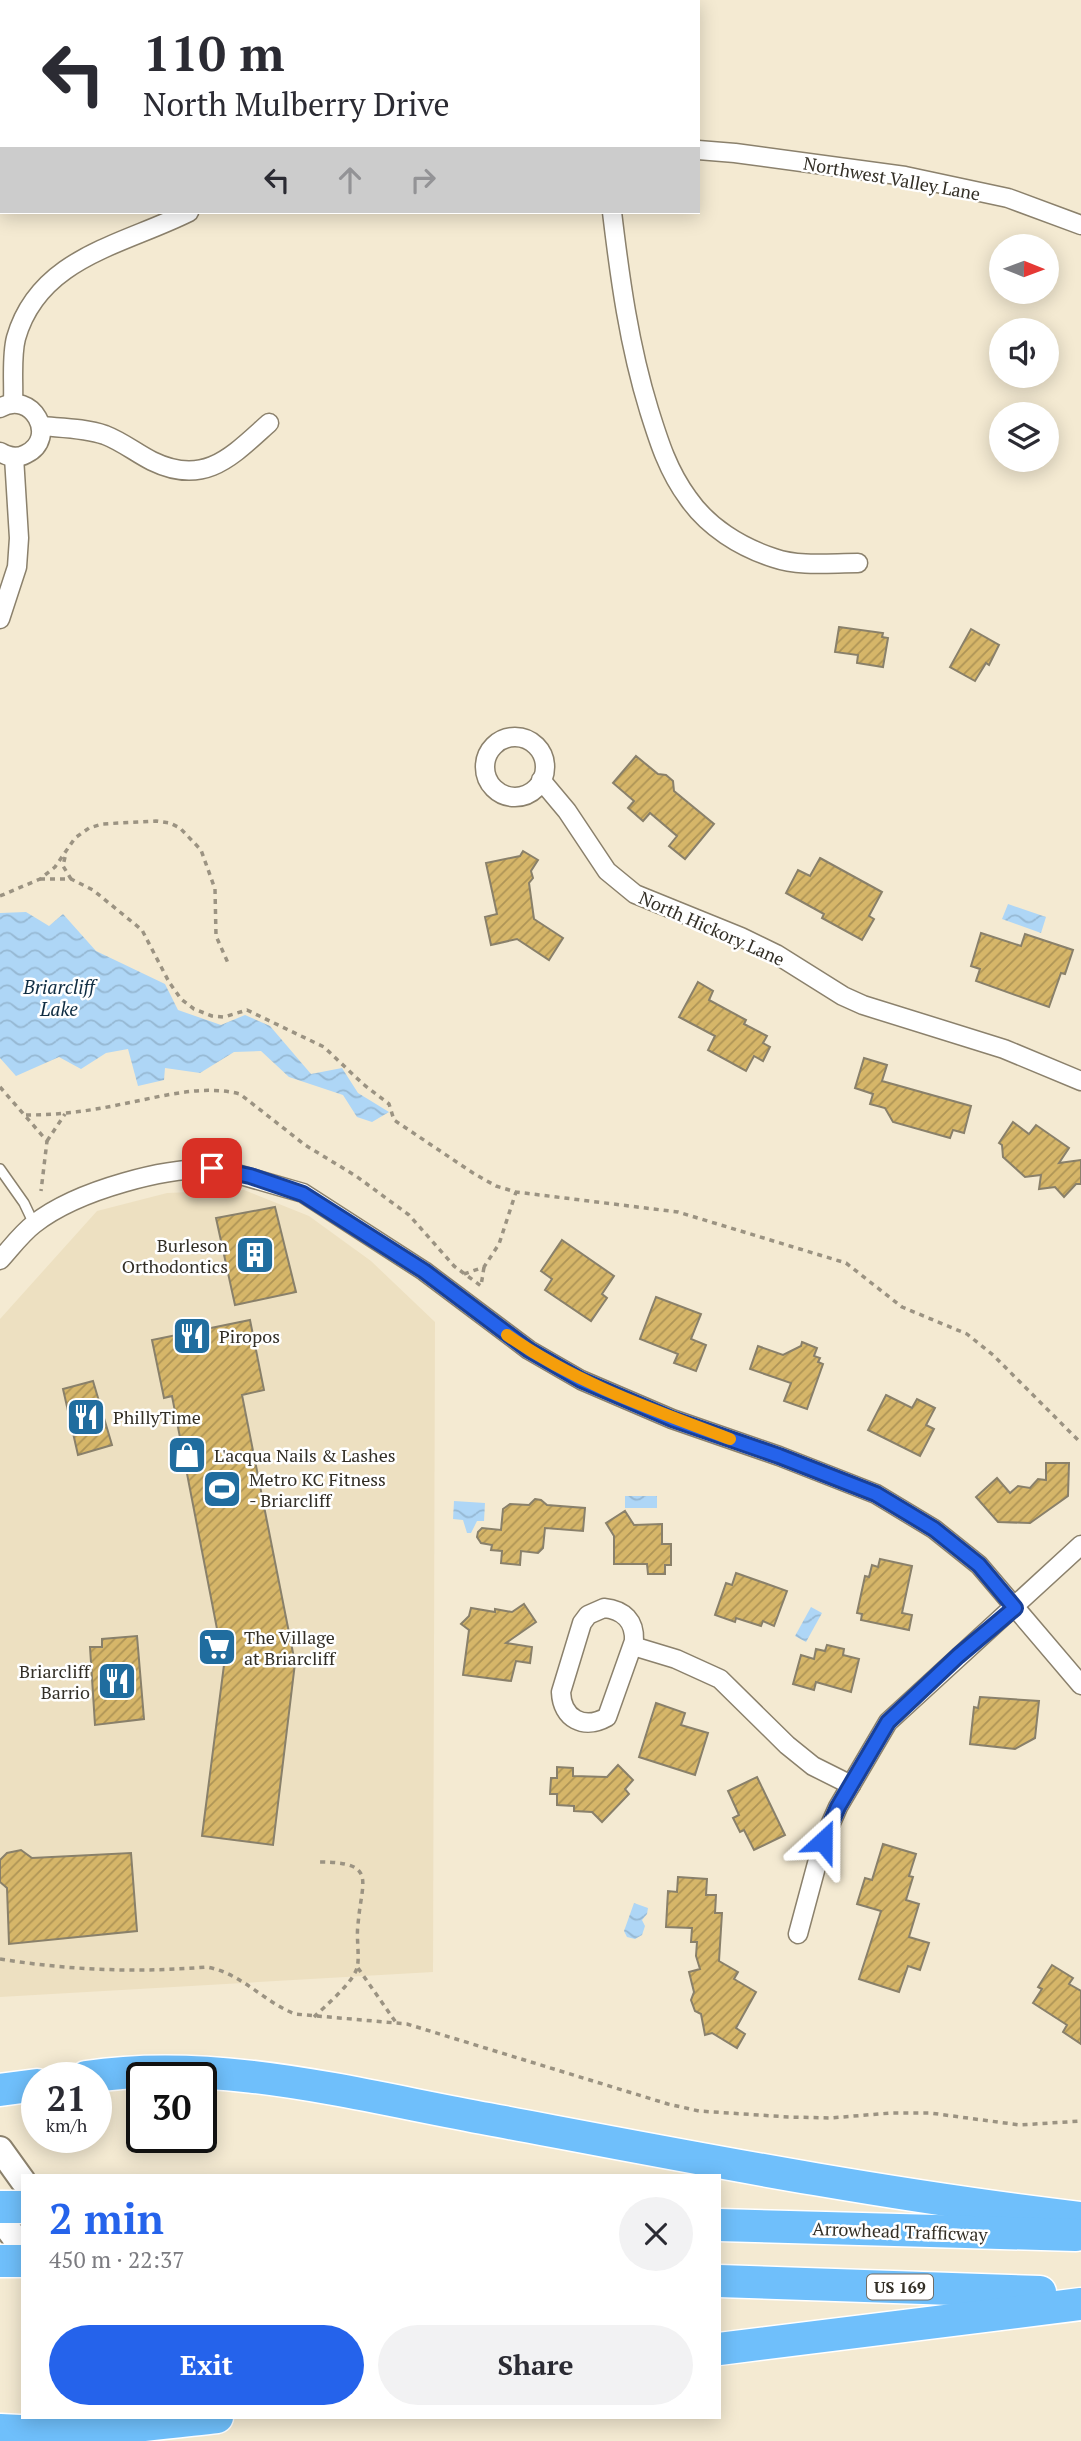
<!DOCTYPE html>
<meta charset="utf-8">
<style>
:root{--surface:#fff;--page:#f2f2f3;--text:#2b2b33;--muted:#7c7c81;--accent:#2563eb}
body{margin:0;font-family:"PT Serif",serif;background:var(--page);color:var(--text);height:100vh;display:flex;flex-direction:column;font-size:26px;white-space:nowrap}
*{box-sizing:border-box;margin:0}
p{font-size:23px;color:var(--muted)}
.icon{flex:none;width:38px;height:38px;fill:none;stroke:currentColor;stroke-width:2;stroke-linecap:round;stroke-linejoin:round}
.map{position:relative;flex:1;overflow:hidden}
.panel{position:absolute;left:21px;top:2174px;width:700px;height:245px;display:flex;flex-direction:column;background:var(--surface);border-radius:0px;box-shadow:0 4px 18px #0003}
.panel>*{flex:none}
.banner{position:absolute;left:0px;top:0px;width:700px;height:214px;box-shadow:0 4px 18px #0003;background:#fff;color:var(--text);overflow:hidden}
.needle{width:46px;rotate:91deg}
.buttons{position:absolute;left:989px;top:234px;display:grid;gap:14px}
.buttons a{display:grid;place-items:center;width:70px;height:70px;border-radius:50%;background:var(--surface);box-shadow:0 4px 18px #0003;font-size:35px}
.speed{position:absolute;left:21px;top:2062px;display:flex;gap:14px;font-size:35px;font-weight:700;text-align:center}
.speed>*{display:grid;place-content:center;width:91px;height:91px;border-radius:50%;background:var(--surface);box-shadow:0 4px 18px #0003;line-height:1}
.speed small{font-size:18px;font-weight:400}
.speed .limit{border:4px solid #111;border-radius:10px;background:#fff;color:#111}
.pin{position:absolute;display:grid;place-items:center;width:60px;height:60px;color:#fff;margin:-30px;border-radius:14px;box-shadow:0 4px 10px #0006}
.me{position:absolute;width:77px;margin:-38px;rotate:24deg;stroke-linejoin:round;filter:drop-shadow(0 0 5px #0008)}
.turn{display:flex;align-items:center;gap:24px;height:147px;padding:0 28px;font-size:32px}
.turn .icon{width:91px;height:91px;stroke-width:2.5}
.turn b{display:block;font-size:49px;line-height:60px}
.lanes{display:flex;align-items:center;height:66px;padding:0 28px;background:#0003;justify-content:center;gap:35px;direction:ltr}
.lanes .off{opacity:.35}
.round{display:grid;place-items:center;flex:none;width:74px;height:74px;border-radius:37px;background:var(--page)}
.summary{display:flex;align-items:center;justify-content:space-between;height:119px;padding:0 28px}
h1{font-size:42px;font-weight:800;line-height:52px;color:var(--accent)}
.button{display:flex;gap:14px;margin-top:auto;padding:14px 28px}
.button a{flex:1;height:80px;border-radius:42px;background:var(--accent);color:#fff;font-size:28px;font-weight:800;line-height:80px;text-align:center}
.button a+a{background:var(--page);color:var(--text)}
.map>svg:first-child{display:block}
.built{fill:#ede0c1}
.water{fill:url(#water-waves)}
.building{fill:url(#building-hatch);stroke:#89806a;stroke-width:2}
.lines{fill:none;stroke-linecap:round;stroke-linejoin:round}
.service-casing{stroke:#8b816c;stroke-width:12}
.minor-casing{stroke:#8b816c;stroke-width:21}
.secondary-casing{stroke:#8b816c;stroke-width:28}
.motorway-casing{stroke:#fff;stroke-width:35}
.path{stroke:#9b9382;stroke-width:3.5;stroke-dasharray:5 5;stroke-linecap:butt}
.service{stroke:#fff;stroke-width:9}
.minor{stroke:#fff;stroke-width:18}
.secondary{stroke:#fff;stroke-width:24}
.motorway{stroke:#6fbffb;stroke-width:32}
.route-casing{stroke:#184099;stroke-width:18}
.route{stroke:#2563eb;stroke-width:12}
.slow{stroke:#f59e0b;stroke-width:12}
.labels{text-anchor:middle;dominant-baseline:central;stroke-width:5;stroke-linejoin:round;paint-order:stroke}
.shield{fill:#fff;stroke:#706d67;stroke-width:2}
.shield-label{font-size:16px;font-weight:bold;fill:#332f26}
.street-label{font-size:18px;fill:#332f26;stroke:#fff}
.poi-label{font-size:18px;fill:#332f26;stroke:#fff;text-anchor:start}
.water-label{font-size:19px;font-style:italic;fill:#0f2d43;stroke:#fff}
</style>
<div class="map">
<svg width="1081" height="2441" viewBox="0 0 1081 2441">
<defs>
<pattern id="water-waves" width="16" height="10" patternUnits="userSpaceOnUse" patternTransform="scale(1.75)"><rect width="16" height="10" fill="#aed6f6"/><path d="M0 5q4-4 8 0t8 0" fill="none" stroke="#96b8d3"/></pattern>
<pattern id="building-hatch" width="6" height="6" patternUnits="userSpaceOnUse" patternTransform="scale(1.75)"><rect width="6" height="6" fill="#d6b669"/><path d="M-1 1l2-2M0 6l6-6M5 7l2-2" fill="none" stroke="#ae9456"/></pattern>
</defs>
<rect width="100%" height="100%" fill="#f4ead2"/>
<!-- built -->
<polygon class="built" points="244,1190 309,1216 371,1261 435,1322 433,1972 0,1997 0,1319 97,1211 167,1193"/>
<!-- water -->
<g class="water">
<polygon points="1008,904 1046,917 1041,933 1002,919"/>
<polygon points="26,912 49,926 63,914 96,951 165,984 178,1010 221,1025 245,1015 270,1026 311,1074 342,1068 358,1093 389,1112 372,1122 357,1117 343,1095 289,1077 261,1051 234,1052 200,1073 165,1068 164,1080 138,1086 128,1049 106,1053 81,1069 59,1057 16,1076 0,1058 0,913"/>
<rect x="625" y="1496" width="32" height="12"/>
<polygon points="454,1501 485,1503 484,1521 477,1521 471,1533 467,1533 463,1520 453,1519"/>
<polygon points="811,1607 822,1613 806,1642 795,1636"/>
<polygon points="634,1903 648,1908 647,1914 642,1920 645,1926 642,1935 635,1939 627,1937 624,1931"/>
</g>
<!-- building -->
<g class="building">
<polygon points="839,627 883,633 882,637 888,638 883,667 857,663 858,655 835,652"/>
<polygon points="971,629 999,645 989,665 986,663 975,681 950,667"/>
<polygon points="636,756 658,774 666,775 673,781 674,791 714,824 685,859 669,846 677,836 650,813 643,821 628,808 634,801 613,783"/>
<polygon points="523,851 538,860 531,871 533,878 529,883 534,919 563,938 549,960 517,939 491,945 485,917 497,914 486,863 520,856"/>
<polygon points="820,858 882,892 869,916 874,919 862,940 822,918 824,914 786,893 798,870 810,876"/>
<polygon points="981,933 1021,946 1025,934 1073,950 1065,974 1061,973 1049,1007 976,981 980,969 971,966"/>
<polygon points="698,982 713,991 709,1000 746,1020 744,1024 767,1036 763,1043 770,1047 763,1061 754,1056 746,1071 708,1050 715,1036 679,1017"/>
<polygon points="864,1058 887,1065 882,1081 971,1106 964,1133 953,1130 950,1138 893,1122 885,1108 870,1104 873,1094 855,1088"/>
<polygon points="1013,1122 1029,1134 1036,1125 1069,1148 1059,1163 1081,1160 1081,1184 1076,1184 1064,1197 1055,1187 1039,1189 1041,1175 1025,1177 1003,1157 1002,1145 999,1143"/>
<polygon points="275,1207 296,1292 235,1305 216,1218"/>
<polygon points="562,1240 614,1276 602,1294 607,1298 591,1321 545,1290 552,1279 541,1271"/>
<polygon points="656,1297 701,1314 691,1339 706,1345 696,1371 674,1363 678,1354 640,1339"/>
<polygon points="250,1320 264,1390 242,1395 295,1663 273,1845 202,1836 224,1665 172,1396 164,1398 152,1340"/>
<polygon points="802,1342 817,1348 814,1356 820,1358 818,1362 823,1364 807,1409 784,1401 791,1383 750,1369 758,1346 783,1355 801,1346"/>
<polygon points="93,1381 112,1445 78,1455 63,1389"/>
<polygon points="886,1395 912,1408 917,1399 935,1408 926,1425 934,1429 920,1456 868,1430"/>
<polygon points="1046,1463 1069,1463 1068,1496 1030,1523 998,1522 976,1497 997,1478 1010,1493 1018,1486 1030,1488 1038,1479 1046,1480"/>
<polygon points="535,1499 541,1500 547,1505 585,1508 583,1531 545,1528 543,1548 538,1553 521,1551 520,1565 501,1563 502,1551 491,1550 492,1545 481,1543 477,1537 478,1532 482,1528 501,1530 503,1509 510,1504 529,1505"/>
<polygon points="625,1511 634,1525 662,1524 662,1544 671,1544 671,1565 665,1565 665,1574 648,1574 647,1564 614,1564 614,1536 606,1523"/>
<polygon points="880,1559 912,1566 902,1613 912,1615 909,1630 861,1620 862,1614 857,1613 865,1576 869,1577 872,1565 878,1567"/>
<polygon points="736,1573 787,1591 774,1626 763,1621 761,1626 736,1618 735,1622 715,1615 726,1583 732,1585"/>
<polygon points="524,1604 536,1622 506,1643 532,1647 530,1663 516,1661 511,1681 463,1675 469,1630 461,1624 469,1616 471,1608 495,1612 495,1609 512,1612"/>
<polygon points="137,1636 144,1719 95,1725 90,1647 102,1647 102,1639"/>
<polygon points="827,1645 844,1649 843,1655 859,1659 851,1692 816,1682 814,1690 793,1684 801,1655 814,1659 816,1649 825,1651"/>
<polygon points="980,1697 1039,1701 1035,1738 1015,1749 970,1744 974,1707 978,1708"/>
<polygon points="656,1703 685,1713 681,1725 708,1733 695,1775 639,1757"/>
<polygon points="618,1765 633,1780 625,1789 629,1794 602,1822 592,1812 574,1811 574,1806 557,1805 557,1794 550,1794 551,1778 557,1778 557,1767 573,1768 573,1776 607,1777"/>
<polygon points="757,1777 785,1835 754,1850 744,1830 740,1832 733,1818 739,1815 728,1791"/>
<polygon points="883,1844 916,1854 909,1876 913,1877 906,1900 919,1904 909,1937 929,1943 920,1970 908,1966 899,1992 859,1979 881,1911 857,1904 865,1878 872,1880"/>
<polygon points="21,1850 32,1858 131,1853 137,1931 9,1944 7,1888 0,1882 0,1860 7,1853"/>
<polygon points="678,1877 707,1879 706,1895 716,1895 715,1913 722,1913 719,1961 738,1972 734,1979 756,1992 736,2028 745,2034 737,2048 712,2033 705,2035 701,2014 695,2011 691,2000 694,1992 689,1972 700,1969 696,1956 697,1942 691,1942 692,1928 666,1927 668,1891 677,1892"/>
<polygon points="1052,1965 1073,1978 1069,1984 1081,1991 1081,2044 1063,2032 1067,2025 1033,2003 1042,1989 1038,1987"/>
</g>
<g class="lines">
<!-- service casing -->
<g class="service-casing">
<polyline id="service" points="0,1169 24,1203 34,1224"/>
</g>
<!-- minor casing -->
<g class="minor-casing">
<g id="minor">
<polyline points="261,2 261,0"/>
<polyline points="297,2 298,0"/>
<polyline points="0,64 2,64"/>
<polyline points="0,99 2,99"/>
<polyline points="698,150 735,153 905,176 1008,198 1081,225"/>
<path d="M612,212C620,279 629,345 649,410C659,442 668,471 688,498C708,527 740,547 774,558C800,567 830,563 858,563"/>
<path d="M13,403C14,383 11,357 16,338C39,257 123,245 189,212"/>
<path d="M0,408C32,389 59,438 26,454C17,459 8,457 0,452"/>
<path d="M41,426C62,428 85,428 105,435C123,442 136,453 152,461C205,487 232,456 269,423"/>
<polyline points="0,619 17,567 19,538 14,457"/>
<circle cx="515" cy="767" r="30"/>
<polyline points="541,780 567,811 607,871 635,894 741,937 776,954 843,996 863,1005 1004,1049 1081,1081"/>
<path d="M0,1260C11,1248 21,1234 34,1224C76,1191 170,1164 223,1170L303,1193L424,1271L529,1350L581,1380L672,1419L779,1456L876,1494L934,1529L979,1565L1081,1685"/>
<path d="M604,1608C624,1610 635,1621 634,1641L607,1717C584,1730 562,1719 561,1692L582,1623L588,1615Z"/>
<polyline points="633,1646 676,1659 720,1679 787,1745 813,1766 851,1785"/>
<polyline points="798,1934 823,1841 838,1807 888,1722 1081,1545"/>
</g>
</g>
<!-- secondary casing -->
<g class="secondary-casing">
<g id="secondary">
<polyline points="0,2149 23,2181"/>
<polyline points="0,2218 23,2249"/>
</g>
</g>
<!-- motorway casing -->
<g class="motorway-casing">
<g id="motorway">
<path d="M86,2077C220,2057 356,2095 488,2119C685,2156 882,2195 1081,2218"/>
<polyline points="0,2090 37,2085"/>
<polyline points="0,2207 23,2207"/>
<polyline points="719,2225 1076,2235"/>
<polyline points="0,2261 23,2261"/>
<polyline points="719,2281 1040,2292"/>
<polyline points="719,2349 1081,2304"/>
<path d="M0,2430C73,2435 145,2425 217,2417"/>
</g>
</g>
<!-- path -->
<g class="path">
<polyline points="65,857 63,866 71,879"/>
<polyline points="40,879 71,879 93,890 142,930 169,982 181,999 194,1009 212,1016 224,1017 247,1010 324,1047 363,1084 389,1104 394,1120 473,1173 496,1186 516,1192 678,1212 846,1263 902,1307 967,1334 993,1355 1081,1443"/>
<polyline points="0,896 40,879 55,867 75,838 89,828 102,824 156,821 170,823 180,828 201,850 215,889 216,936 228,963"/>
<polyline points="0,1087 47,1141 41,1191"/>
<path d="M26,1115C59,1115 90,1111 122,1104C160,1097 202,1084 240,1094L305,1145L356,1176L409,1215L454,1266L481,1286L484,1267"/>
<polyline points="47,1141 65,1114"/>
<polyline points="464,1274 484,1267 499,1244 516,1192"/>
<path d="M0,1959C68,1970 137,1973 206,1967C240,1972 264,2002 295,2014L407,2024L668,2104L699,2111L788,2117L830,2118L891,2113H930L1020,2125L1081,2121"/>
<polyline points="358,1968 397,2024"/>
<path d="M314,2017C326,2005 352,1984 357,1968C360,1958 356,1937 358,1925C361,1881 379,1862 319,1862"/>
</g>
<!-- service -->
<use href="#service" class="service"/>
<!-- minor -->
<use href="#minor" class="minor"/>
<!-- secondary -->
<use href="#secondary" class="secondary"/>
<!-- motorway -->
<use href="#motorway" class="motorway"/>
</g>
<g class="lines">
<!-- route casing -->
<g class="route-casing">
<polyline id="route" points="212,1168 250,1176 303,1194 424,1271 529,1350 581,1380 672,1419 779,1456 876,1494 934,1529 979,1565 1015,1608 958,1656 888,1722 838,1807 823,1841"/>
</g>
<!-- route -->
<use href="#route" class="route"/>
<!-- slow -->
<path class="slow" d="M507,1335C575,1383 653,1410 730,1439"/>
</g>
<!-- icons -->
<defs>
<g id="building-square" transform="scale(2.0125)"><rect x="-9" y="-9" width="18" height="18" rx="4" fill="#206d9f" stroke="#fff"/><path d="M-4-6H4V6H1V3H-1V6H-4ZM-2.5-4.3h1.7v1.8h-1.7ZM.8-4.3h1.7v1.8H.8ZM-2.5-1h1.7V.8h-1.7ZM.8-1h1.7V.8H.8Z" fill="#fff"/></g>
<g id="restaurant-square" transform="scale(2.0125)"><rect x="-9" y="-9" width="18" height="18" rx="4" fill="#206d9f" stroke="#fff"/><path d="M-5-6h1v4h1v-4h1v4h1v-4h1v5L-1.5 .5V6h-2V.5L-5-1ZM5-6V6H3V1.5H1.5Q1.5-4 5-6Z" fill="#fff"/></g>
<g id="shop-square" transform="scale(2.0125)"><rect x="-9" y="-9" width="18" height="18" rx="4" fill="#206d9f" stroke="#fff"/><path d="M-5-2.5h2.3a2.7 3.5 0 0 1 5.4 0H5L5.5 6h-11ZM-1.5-2.5h3a1.5 2.3 0 0 0-3 0Z" fill="#fff"/></g>
<g id="stadium-square" transform="scale(2.0125)"><rect x="-9" y="-9" width="18" height="18" rx="4" fill="#206d9f" stroke="#fff"/><path d="M0-5a6.5 5 0 1 0 0 10a6.5 5 0 1 0 0-10ZM-3.5-1.8h7v3.6h-7Z" fill="#fff"/></g>
<g id="supermarket-square" transform="scale(2.0125)"><rect x="-9" y="-9" width="18" height="18" rx="4" fill="#206d9f" stroke="#fff"/><path d="M-6-5.5h2.5l.6 2H6L4.5 2H-2.5L-4.4-4H-6ZM-1.5 3.2a1.3 1.3 0 1 0 .1 0ZM3 3.2a1.3 1.3 0 1 0 .1 0Z" fill="#fff"/></g>
</defs>
<g fill-rule="evenodd">
<use href="#building-square" x="255" y="1255"/>
<use href="#restaurant-square" x="192" y="1336"/>
<use href="#restaurant-square" x="86" y="1417"/>
<use href="#shop-square" x="187" y="1455"/>
<use href="#stadium-square" x="222" y="1489"/>
<use href="#supermarket-square" x="217" y="1647"/>
<use href="#restaurant-square" x="117" y="1681"/>
</g>
<g class="labels">
<!-- shield labels -->
<rect class="shield" x="867" y="2274.5" width="66" height="25" rx="5"/>
<g class="shield-label">
<text x="900" y="2287">US 169</text>
</g>
<!-- street labels -->
<g class="street-label">
<text transform="translate(892 178) rotate(10)">Northwest Valley Lane</text>
<text transform="translate(712 928) rotate(24)">North Hickory Lane</text>
<text transform="translate(900 2231) rotate(2)">Arrowhead Trafficway</text>
</g>
<!-- poi labels -->
<g class="poi-label">
<text x="228" y="1245" text-anchor="end">Burleson<tspan x="228" dy="21">Orthodontics</tspan></text>
<text x="219" y="1336">Piropos</text>
<text x="113" y="1417">PhillyTime</text>
<text x="214" y="1455">L'acqua Nails &amp; Lashes</text>
<text x="249" y="1479">Metro KC Fitness<tspan x="249" dy="21">- Briarcliff</tspan></text>
<text x="244" y="1637">The Village<tspan x="244" dy="21">at Briarcliff</tspan></text>
<text x="90" y="1671" text-anchor="end">Briarcliff<tspan x="90" dy="21">Barrio</tspan></text>
</g>
<!-- water labels -->
<g class="water-label">
<text x="59" y="986">Briarcliff<tspan x="59" dy="22">Lake</tspan></text>
</g>
</g>
</svg>
<div class="buttons">
<a><svg class="needle" viewBox="-14 -14 28 28"><path d="M0-13l5 13h-10z" fill="#e53935"/><path d="M0 13l5-13h-10z" fill="#7c7c81"/></svg></a>
<a><svg class="icon" aria-label="sound" viewBox="0 0 24 24"><path d="M4 9h4l5-4v14l-5-4H4zM17 9q2 3 0 6"/></svg></a>
<a><svg class="icon" aria-label="layers" viewBox="0 0 24 24"><path d="M12 4l9 5-9 5-9-5zM3 14l9 5 9-5"/></svg></a>
</div>
<div class="speed"><div>21<small>km/h</small></div><div class="limit">30</div></div>
<div class="pin" style="left:212px;top:1168px;background:#d93025"><svg class="icon" aria-label="arrive" viewBox="0 0 24 24"><path d="M6 21V4h12l-3 4 3 4H6"/></svg></div>
<svg class="me" style="left:823px;top:1841px" viewBox="-20 -20 40 40"><path d="M0-17L14 15 0 8-14 15z" fill="#2563eb" stroke="#fff" stroke-width="4"/></svg>
<div class="banner">
<div class="turn"><svg class="icon" aria-label="left" viewBox="0 0 24 24"><path d="M17 20v-9H6M10 6l-5 5 5 5"/></svg><div><b>110 m</b>North Mulberry Drive</div></div>
<div class="lanes"><svg class="icon" aria-label="left" viewBox="0 0 24 24"><path d="M17 20v-9H6M10 6l-5 5 5 5"/></svg><svg class="icon off" aria-label="ahead" viewBox="0 0 24 24"><path d="M12 20V5M6 11l6-6 6 6"/></svg><svg class="icon off" aria-label="right" viewBox="0 0 24 24"><path d="M7 20v-9h11M14 6l5 5-5 5"/></svg></div>
</div>
<section class="panel">
<div class="summary"><div><h1>2 min</h1><p>450 m · 22:37</p></div><a class="round"><svg class="icon" aria-label="close" viewBox="0 0 24 24"><path d="M6 6l12 12M18 6L6 18"/></svg></a></div>
<div class="button"><a>Exit</a><a>Share</a></div>
</section>
</div>
